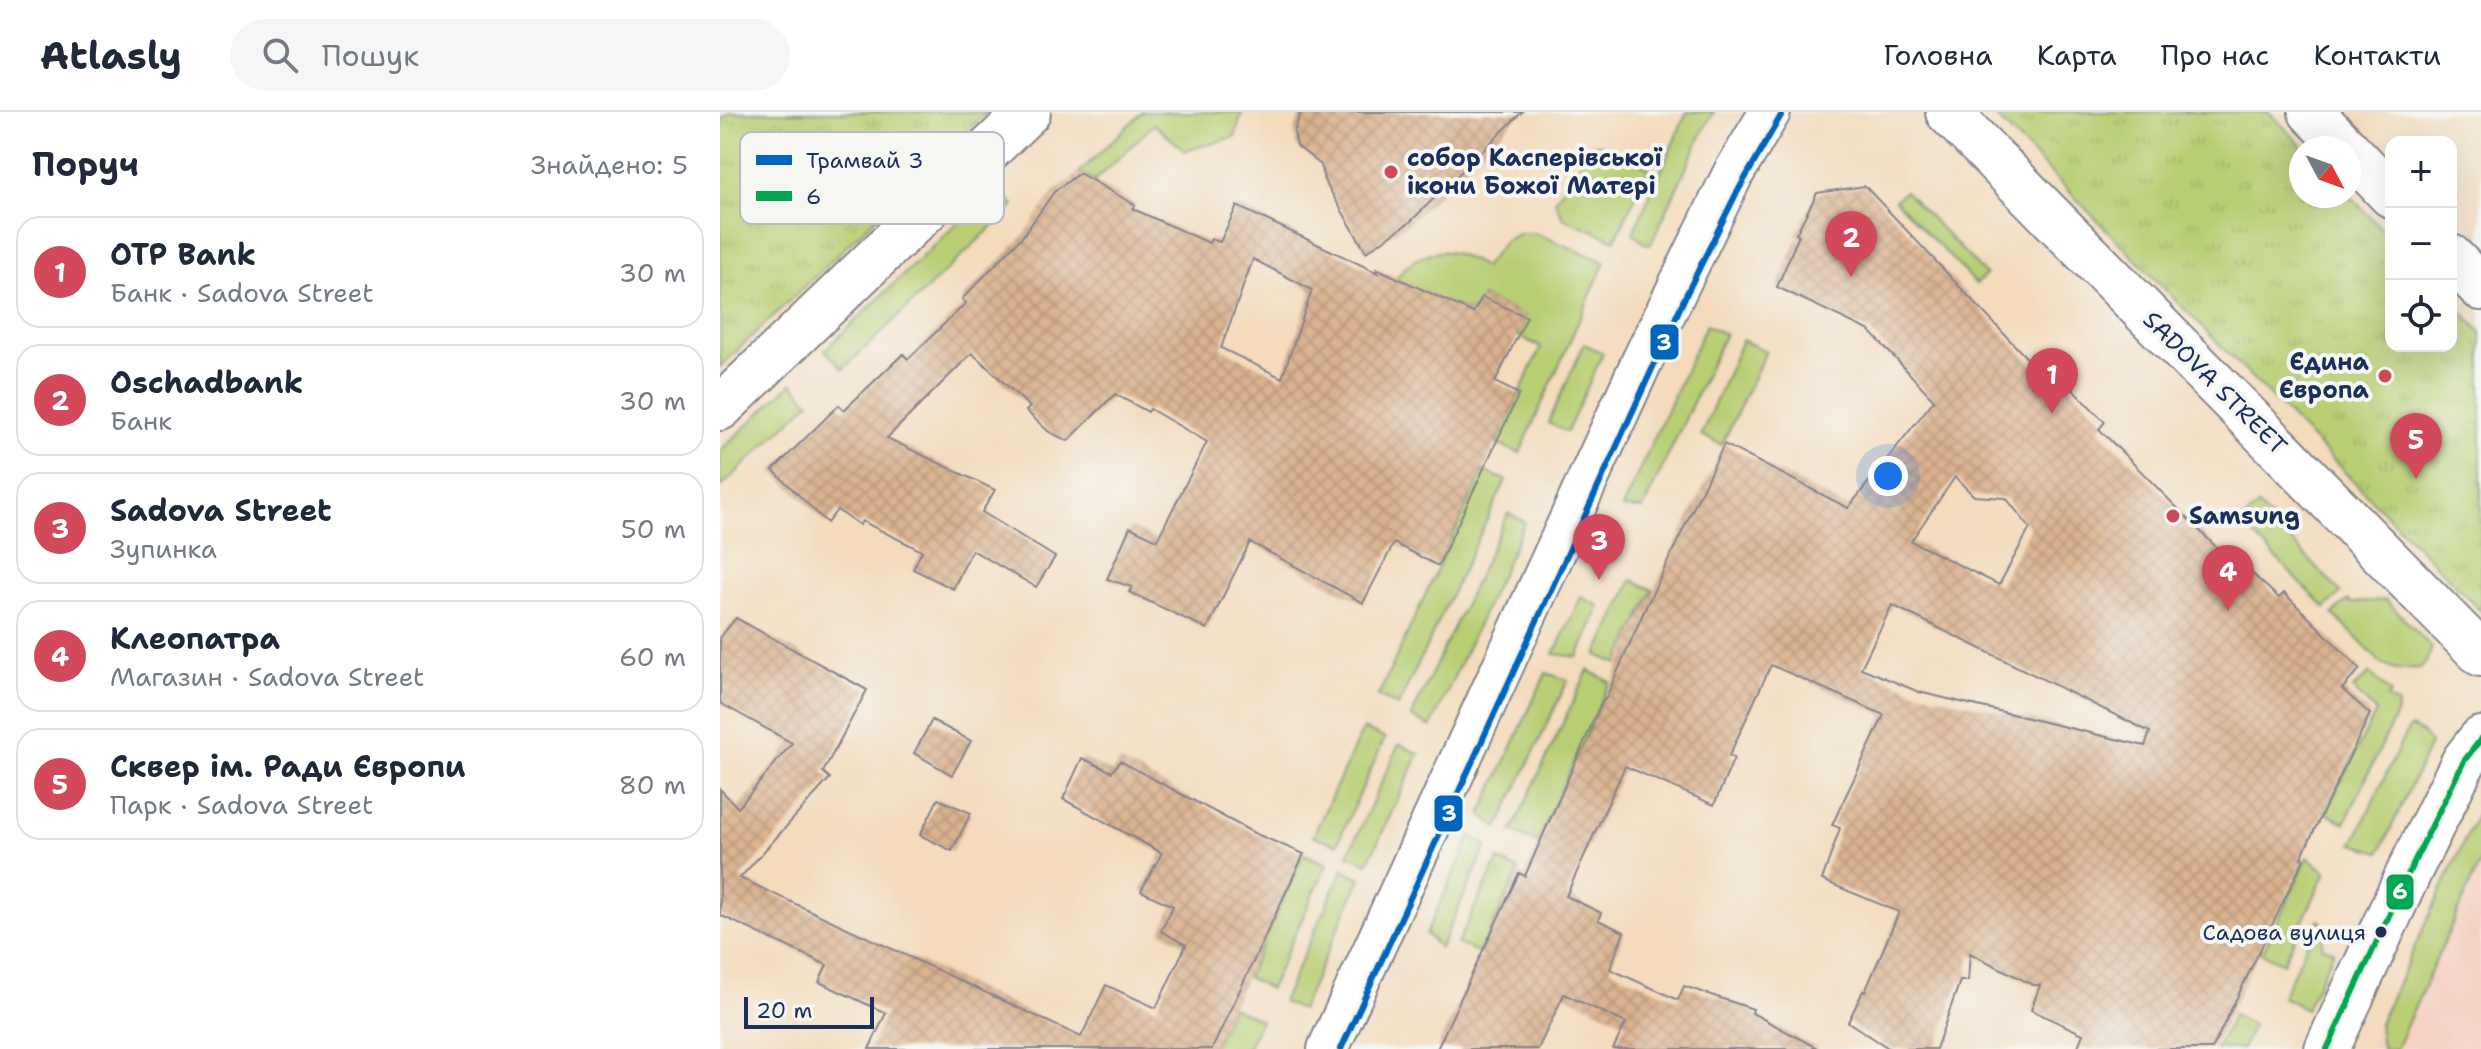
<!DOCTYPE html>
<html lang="uk">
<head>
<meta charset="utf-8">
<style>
	:root { --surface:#fff; --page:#f6f6f7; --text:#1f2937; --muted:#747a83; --line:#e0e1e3; --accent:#d1495b }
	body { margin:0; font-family:"Shantell Sans",sans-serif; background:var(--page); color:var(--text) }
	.controls { position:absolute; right:24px; top:24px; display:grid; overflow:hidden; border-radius:16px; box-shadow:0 8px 32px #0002 }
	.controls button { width:72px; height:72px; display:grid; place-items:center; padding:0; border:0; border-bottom:2px solid var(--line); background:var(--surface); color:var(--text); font:40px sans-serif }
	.compass { position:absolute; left:1569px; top:24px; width:72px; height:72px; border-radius:50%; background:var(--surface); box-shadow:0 8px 32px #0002; rotate:131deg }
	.scale { position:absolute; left:24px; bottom:20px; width:130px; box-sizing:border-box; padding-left:8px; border:4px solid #1b2f5e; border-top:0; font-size:22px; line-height:28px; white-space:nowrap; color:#1b2f5e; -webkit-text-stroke:6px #f6f6f2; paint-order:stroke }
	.you { position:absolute; left:1168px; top:364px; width:28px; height:28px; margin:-20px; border:6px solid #fff; border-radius:50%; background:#1a73e8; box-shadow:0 0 0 12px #1a73e833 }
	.badge { display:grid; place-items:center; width:52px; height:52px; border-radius:50%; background:var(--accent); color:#fff; font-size:26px; font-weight:700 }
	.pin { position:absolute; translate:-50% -66px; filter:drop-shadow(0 2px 4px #0008) }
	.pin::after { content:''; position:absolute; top:42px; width:28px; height:24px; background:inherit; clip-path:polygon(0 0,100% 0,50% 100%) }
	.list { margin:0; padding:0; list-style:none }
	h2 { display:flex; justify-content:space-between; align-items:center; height:104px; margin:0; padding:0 32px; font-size:34px }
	h2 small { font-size:26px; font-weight:400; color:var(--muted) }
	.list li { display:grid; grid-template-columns:52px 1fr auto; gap:24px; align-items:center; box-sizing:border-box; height:112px; margin:0 16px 16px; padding:0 16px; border:2px solid var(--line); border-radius:24px }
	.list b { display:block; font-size:30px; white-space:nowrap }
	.list p { margin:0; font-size:26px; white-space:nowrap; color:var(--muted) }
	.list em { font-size:26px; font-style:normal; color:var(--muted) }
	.icon { flex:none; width:44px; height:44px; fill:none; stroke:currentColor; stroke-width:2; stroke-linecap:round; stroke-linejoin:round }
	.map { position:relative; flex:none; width:1761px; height:937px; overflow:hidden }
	header { display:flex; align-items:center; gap:48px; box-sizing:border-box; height:112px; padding:0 40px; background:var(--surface); border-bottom:2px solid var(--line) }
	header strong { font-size:38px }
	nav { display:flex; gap:44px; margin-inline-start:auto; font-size:28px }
	.search { width:560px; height:72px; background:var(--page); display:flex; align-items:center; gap:20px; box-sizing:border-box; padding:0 28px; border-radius:44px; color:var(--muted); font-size:30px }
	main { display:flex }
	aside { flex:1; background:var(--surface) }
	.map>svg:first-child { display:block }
</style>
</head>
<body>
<header>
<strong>Atlasly</strong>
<div class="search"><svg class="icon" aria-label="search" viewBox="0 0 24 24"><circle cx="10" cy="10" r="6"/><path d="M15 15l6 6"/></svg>Пошук</div>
<nav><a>Головна</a><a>Карта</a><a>Про нас</a><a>Контакти</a></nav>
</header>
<main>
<aside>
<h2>Поруч<small>Знайдено: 5</small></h2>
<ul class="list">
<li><span class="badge">1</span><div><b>OTP Bank</b><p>Банк · Sadova Street</p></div><em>30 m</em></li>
<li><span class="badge">2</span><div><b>Oschadbank</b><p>Банк</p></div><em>30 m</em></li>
<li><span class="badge">3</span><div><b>Sadova Street</b><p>Зупинка</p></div><em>50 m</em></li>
<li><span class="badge">4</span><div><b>Клеопатра</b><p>Магазин · Sadova Street</p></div><em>60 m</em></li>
<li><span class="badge">5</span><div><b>Сквер ім. Ради Європи</b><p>Парк · Sadova Street</p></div><em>80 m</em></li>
</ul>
</aside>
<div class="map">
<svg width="1761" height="937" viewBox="0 0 1761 937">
	<defs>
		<pattern id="park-tufts" width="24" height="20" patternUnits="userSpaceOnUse" patternTransform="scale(2)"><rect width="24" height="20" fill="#b7ce72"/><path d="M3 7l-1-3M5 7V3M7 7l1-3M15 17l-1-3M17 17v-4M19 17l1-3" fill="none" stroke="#9db165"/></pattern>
		<pattern id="building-cross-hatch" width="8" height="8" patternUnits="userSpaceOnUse" patternTransform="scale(2)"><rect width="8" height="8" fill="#dab28e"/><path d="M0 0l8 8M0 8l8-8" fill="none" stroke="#ba997d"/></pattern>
	</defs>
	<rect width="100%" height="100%" fill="#f6f6f2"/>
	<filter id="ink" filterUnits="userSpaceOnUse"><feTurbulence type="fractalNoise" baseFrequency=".0125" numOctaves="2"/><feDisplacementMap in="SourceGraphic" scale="16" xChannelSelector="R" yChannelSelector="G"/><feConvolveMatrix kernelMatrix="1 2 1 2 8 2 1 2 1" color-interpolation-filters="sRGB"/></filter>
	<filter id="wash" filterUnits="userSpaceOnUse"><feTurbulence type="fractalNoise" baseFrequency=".006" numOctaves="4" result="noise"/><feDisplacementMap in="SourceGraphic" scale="32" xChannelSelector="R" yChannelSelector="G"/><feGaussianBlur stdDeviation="1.8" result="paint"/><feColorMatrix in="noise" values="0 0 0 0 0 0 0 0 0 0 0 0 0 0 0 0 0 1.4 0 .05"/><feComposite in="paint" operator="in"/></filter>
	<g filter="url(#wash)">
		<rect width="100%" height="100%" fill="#f3dbbc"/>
		<path fill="#f6d2c4" d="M1761,693V937H1647L1746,721Z"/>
		<path fill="#b7ce72" stroke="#697e68" stroke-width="2" d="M422,0H522L515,25L465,39L434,12L375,69L359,61Z
			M967,0H994L985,15L931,132L924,131L913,121Z
			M872,32H880L929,56L895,128L843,106L835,89Z
			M276,74L294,94L123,257L105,238Z
			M1185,79L1266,163L1256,172L1175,88Z
			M801,121H815L885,150L800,341L776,332L821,235L798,224L806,205L762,185L753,201L674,169C687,151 705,138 728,140C740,141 754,150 764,155L785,128Z
			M986,213L1005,222L923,397L902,396Z
			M1022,228L1046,239L1002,333L981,323Z
			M864,232L883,241L847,320L828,311Z
			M72,271L90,290L0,376V339Z
			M763,359L786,368L678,594L658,584Z
			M1538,394L1621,481L1605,496L1521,410Z
			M788,401L805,410L711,615L691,605Z
			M912,468L933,478L898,552L877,543Z
			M861,485L880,494L858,545L834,542Z
			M1628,488L1631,491L1666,488L1712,536L1706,550L1700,556L1676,557L1661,551L1613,502Z
			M868,558L890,570L817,731L792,719Z
			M826,561L848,568L778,716L761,702Z
			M1650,561L1671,581L1667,586L1678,593L1676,603L1625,711L1605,700L1656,600L1633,577Z
			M1691,615L1704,622L1710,632L1660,740L1633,732L1685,622Z
			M643,617L665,626L617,732L593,724Z
			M679,632L699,642L648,751L628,743Z
			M1761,693V748L1676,937H1662L1659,912Z
			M751,724L767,734L720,836L706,822Z
			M584,742L607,752L550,877L527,865Z
			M1588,745L1606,760L1563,851L1542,841Z
			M778,748L799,758L760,841L737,832Z
			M623,757L641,766L581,898L562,890Z
			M1599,807L1604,813L1602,835L1614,839L1586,897L1562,885Z
			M512,895L541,908L527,937H492Z
			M1513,903L1533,913L1522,937H1496Z"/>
		<path fill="url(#park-tufts)" stroke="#697e68" stroke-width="2" d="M10,0H267L0,255V9Z
			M1271,0H1549L1584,36H1581V84L1629,83L1671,127V234H1731V189L1761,220V499Z"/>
		<g id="blocks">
			<path fill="url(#building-cross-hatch)" fill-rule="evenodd" d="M581,0H802L690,110L646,140L604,68L601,53L577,34L574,20Z
				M359,61L415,93L413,97L489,131L491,127L500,130L517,94L658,161L656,156L753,201L762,185L807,205L775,270L799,282L718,454L674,431L643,491L530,430L487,517L409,480L412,475L387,467L410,415L437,428L487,330L430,297L428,300L395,282L348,329L329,320L306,299L310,295L252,241L167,326L275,378L262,400L335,445L316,475L252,438L233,477L193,457L202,439L142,409L140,413L117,398L107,411L53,358L119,293L124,298L183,242L188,247L246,191L242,187L303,124L334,80ZM533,147L592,178L562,266L501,236Z
				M1145,74L1317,257L1325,249L1385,310L1379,317L1500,439L1503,435L1559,486L1564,481L1640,557L1622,577L1650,602L1581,746L1584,747L1492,937H1357L1363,922L1311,898L1320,873H1313L1250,841L1248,869H1240L1216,937H1170L1128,910L1143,879L1145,880L1179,800L1102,768L1120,716L1112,713L1164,603L1051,553L1009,644L1014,646L994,693L905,654L846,784L881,801L878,808L904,820L890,857L958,888L964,874L1033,897L1032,901L1099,937H893L906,911L844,882L818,937H717L799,761L805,764L883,587L885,588L925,497L1004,332L1128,396L1214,288L1150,219L1057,175L1079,123L1076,122L1097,81ZM1235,365L1254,384L1286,386L1310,416L1279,473L1191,429ZM1172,493L1430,620L1425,634L1199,580L1141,556Z
				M16,506L147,578L103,660L110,666L20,766L361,925L386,873L436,896L466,833L441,819L453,794L421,779L442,741L343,687L362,646L392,660L400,649L534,721L584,742L492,937H149L166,901L99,870L107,853L0,803V677L18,696L72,631L0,591V525Z
				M212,608L251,629L232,663L194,641Z
				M218,687L251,701L232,739L200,723Z"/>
		</g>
	</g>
	<g filter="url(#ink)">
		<use href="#blocks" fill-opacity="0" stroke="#87858d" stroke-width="2"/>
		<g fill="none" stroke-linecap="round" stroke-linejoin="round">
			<g stroke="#87858d" stroke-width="44">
				<path id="minor" d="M608,937L923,247L1013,62L1050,0"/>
			</g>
			<g stroke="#87858d" stroke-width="48">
				<path id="tertiary" d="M1607,937L1691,756L1744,649L1761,627"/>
			</g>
			<g stroke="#87858d" stroke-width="48">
				<path id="primary" d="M1228,0L1761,542
					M1591,0L1626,36
					M1629,39L1671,83
					M1731,145L1761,176
					M0,296L308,0"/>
			</g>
			<use href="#minor" stroke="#fff" stroke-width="40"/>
			<use href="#tertiary" stroke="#fff" stroke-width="44"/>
			<use href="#primary" stroke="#fff" stroke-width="44"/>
			<g stroke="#f6f6f2" stroke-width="12">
				<path id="bus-1" d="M1607,937L1691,756L1744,649L1761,627"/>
			</g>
			<use href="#bus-1" stroke="#00a651" stroke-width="6"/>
			<g stroke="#f6f6f2" stroke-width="12">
				<path id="tram-1" d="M621,937L965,185L1015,84L1063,0"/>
			</g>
			<use href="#tram-1" stroke="#0065bd" stroke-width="6"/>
		</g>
	</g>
	<g fill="#d1495b" stroke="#f6f6f2" stroke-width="3">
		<circle cx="671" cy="60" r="8"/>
		<circle cx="1665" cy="264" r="8"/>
		<circle cx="1453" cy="404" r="8"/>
	</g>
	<circle fill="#1b2f5e" stroke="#f6f6f2" stroke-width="3" cx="1661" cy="820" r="7"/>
	<g text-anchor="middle" stroke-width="8" stroke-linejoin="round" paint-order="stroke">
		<g font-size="22" fill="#1b2f5e" stroke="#f6f6f2" text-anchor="end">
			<text x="1646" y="828">Садова вулиця</text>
		</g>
		<g font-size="24" font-weight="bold" fill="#1b2f5e" stroke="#f6f6f2" text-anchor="start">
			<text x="687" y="54">собор Касперівської<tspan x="687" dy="28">ікони Божої Матері</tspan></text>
			<text x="1649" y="258" text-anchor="end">Єдина<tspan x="1649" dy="28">Європа</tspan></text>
			<text x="1469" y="412">Samsung</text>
		</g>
		<g font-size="24" fill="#1b2f5e" stroke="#f6f6f2">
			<text transform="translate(1495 271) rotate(45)" y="8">SADOVA STREET</text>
		</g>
	</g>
	<rect x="20" y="20" width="264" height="92" rx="12" fill="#f6f6f2" stroke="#b4bac6" stroke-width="2"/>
	<rect x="36" y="43" width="36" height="10" fill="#0065bd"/>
	<rect x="36" y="79" width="36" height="10" fill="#00a651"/>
	<g font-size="22" fill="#1b2f5e">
		<text x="86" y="56">Трамвай 3</text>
		<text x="86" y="92">6</text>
	</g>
	<g stroke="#f6f6f2" stroke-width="3">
		<rect x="929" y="211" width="31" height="38" rx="8" fill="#0065bd"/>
		<rect x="713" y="682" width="31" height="39" rx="8" fill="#0065bd"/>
		<rect x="1665" y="761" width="30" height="38" rx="8" fill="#00a651"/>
	</g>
	<g font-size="22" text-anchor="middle" font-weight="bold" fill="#fff">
		<text x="944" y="238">3</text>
		<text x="729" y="709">3</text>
		<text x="1680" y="787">6</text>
	</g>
</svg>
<div class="controls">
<button>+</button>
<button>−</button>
<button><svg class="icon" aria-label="locate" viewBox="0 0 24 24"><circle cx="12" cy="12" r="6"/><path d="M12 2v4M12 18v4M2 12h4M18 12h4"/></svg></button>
</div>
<svg class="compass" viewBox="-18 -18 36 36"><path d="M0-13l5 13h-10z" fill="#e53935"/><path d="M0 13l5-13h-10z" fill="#747a83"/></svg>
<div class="scale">20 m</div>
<div class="you"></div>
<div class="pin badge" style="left:1332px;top:302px">1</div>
<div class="pin badge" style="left:1131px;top:165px">2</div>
<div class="pin badge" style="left:879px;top:468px">3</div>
<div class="pin badge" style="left:1508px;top:499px">4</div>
<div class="pin badge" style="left:1696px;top:367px">5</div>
</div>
</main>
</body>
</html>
